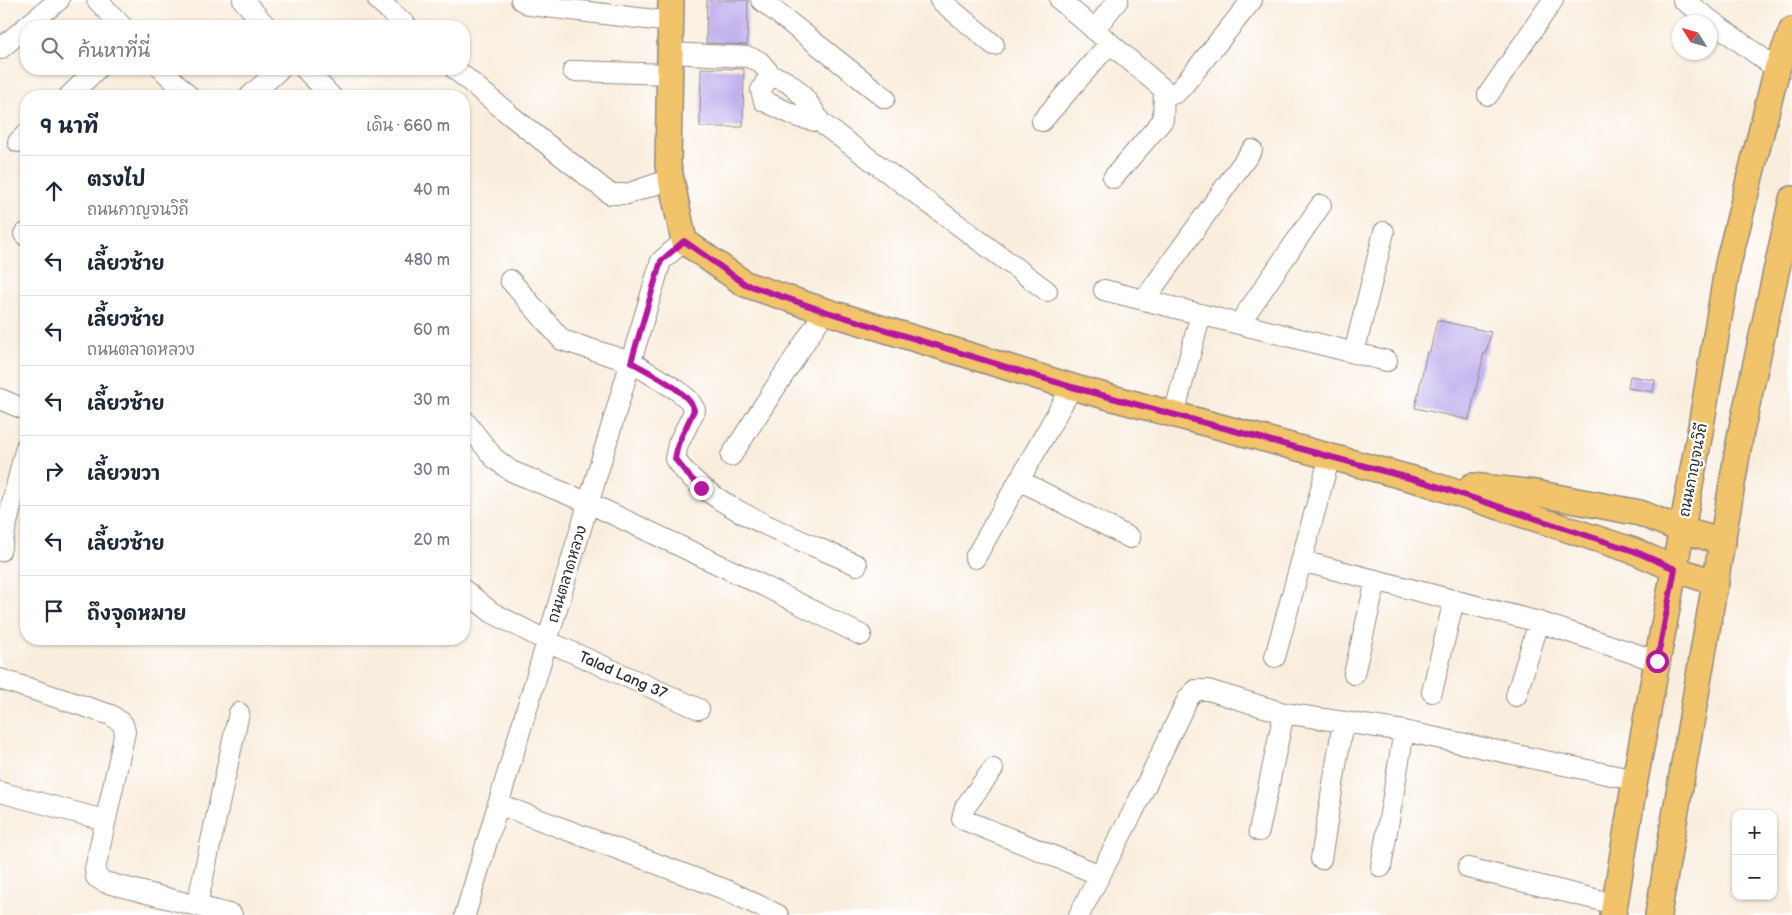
<!DOCTYPE html>
<html lang="th">
<head>
<meta charset="utf-8">
<style>
	:root { --surface:#fff; --page:#f6f6f7; --text:#1f2937; --muted:#747a83; --line:#e0e1e3 }
	body { margin:0; font-family:"Balsamiq Sans","Playpen Sans Thai",sans-serif; background:var(--page); color:var(--text) }
	.controls { position:absolute; right:15px; bottom:15px; display:grid; overflow:hidden; border-radius:10px; box-shadow:0 1px 4px #0004 }
	.controls button { width:45px; height:45px; display:grid; place-items:center; padding:0; border:0; border-bottom:1px solid var(--line); background:var(--surface); color:var(--text); font:25px sans-serif }
	.compass { position:absolute; left:1672px; top:15px; width:45px; height:45px; border-radius:50%; background:var(--surface); box-shadow:0 1px 4px #0004; rotate:307deg }
	.stop { position:absolute; width:15px; height:15px; margin:-11px; border:4px solid #b5179e; border-radius:50%; background:#fff }
	.stop.end { background:#b5179e; border-color:#fff; box-shadow:0 1px 5px #0008 }
	.list { margin:0; padding:0; list-style:none }
	h2 { display:flex; justify-content:space-between; align-items:center; height:65px; margin:0; padding:0 20px; font-size:21px }
	h2 small { font-size:16px; font-weight:400; color:var(--muted) }
	.list li { display:grid; grid-template-columns:32px 1fr auto; gap:15px; align-items:center; box-sizing:border-box; height:70px; padding:0 20px; border-top:1px solid var(--line) }
	.list b { display:block; font-size:19px; white-space:nowrap }
	.list p { margin:0; font-size:16px; white-space:nowrap; color:var(--muted) }
	.list em { font-size:16px; font-style:normal; color:var(--muted) }
	.icon { flex:none; width:28px; height:28px; fill:none; stroke:currentColor; stroke-width:2; stroke-linecap:round; stroke-linejoin:round }
	.map { position:relative; flex:none; width:1792px; height:915px; overflow:hidden }
	.search { position:absolute; background:var(--surface); box-shadow:0 1px 4px #0004; left:20px; top:20px; width:450px; height:55px; display:flex; align-items:center; gap:12px; box-sizing:border-box; padding:0 18px; border-radius:20px; color:var(--muted); font-size:19px }
	.panel { position:absolute; background:var(--surface); box-shadow:0 1px 4px #0004; left:20px; top:90px; width:450px; height:555px; border-radius:20px }
	.map>svg:first-child { display:block }
</style>
</head>
<body>
<div class="map">
<svg width="1792" height="915" viewBox="0 0 1792 915">
	<rect width="100%" height="100%" fill="#fff"/>
	<filter id="ink" filterUnits="userSpaceOnUse"><feTurbulence type="fractalNoise" baseFrequency=".02" numOctaves="2"/><feDisplacementMap in="SourceGraphic" scale="10" xChannelSelector="R" yChannelSelector="G"/><feConvolveMatrix kernelMatrix="1 2 1 2 8 2 1 2 1" color-interpolation-filters="sRGB"/></filter>
	<filter id="wash" filterUnits="userSpaceOnUse"><feTurbulence type="fractalNoise" baseFrequency=".0096" numOctaves="4" result="noise"/><feDisplacementMap in="SourceGraphic" scale="20" xChannelSelector="R" yChannelSelector="G"/><feGaussianBlur stdDeviation="1.12" result="paint"/><feColorMatrix in="noise" values="0 0 0 0 0 0 0 0 0 0 0 0 0 0 0 0 0 1.4 0 .05"/><feComposite in="paint" operator="in"/></filter>
	<g filter="url(#wash)">
		<rect width="100%" height="100%" fill="#f9eddd"/>
		<g id="blocks">
			<path fill="#b9a9eb" d="M707,0H748L747,45L706,43Z
				M701,68L744,69L743,127H700Z
				M1437,320L1491,332L1486,354L1484,353L1469,420L1415,408L1427,352H1430Z
				M1630,376L1655,380L1653,392L1628,388Z"/>
		</g>
	</g>
	<g filter="url(#ink)">
		<use href="#blocks" fill-opacity="0" stroke="#928c84" stroke-width="1"/>
		<g fill="none" stroke-linecap="round" stroke-linejoin="round">
			<g stroke="#928c84" stroke-width="22">
				<path id="minor" d="M97,0L122,26
					M243,0L266,26
					M378,0L407,26
					M521,0L530,5L671,22
					M761,0L885,98
					M940,0L994,45
					M1060,0L1169,94L1176,93L1182,87L1252,0
					M1683,0L1777,69
					M27,26L59,0
					M1094,30L1118,0
					M0,49L26,27
					M670,53L748,57L759,61L773,77
					M162,69L189,96
					M305,69L331,96
					M455,69L510,115L610,194H627L671,179
					M573,71L670,74
					M1488,95L1553,0
					M69,96L97,69
					M250,96L280,69
					M1042,121L1109,44
					M820,122L798,117L764,101L761,90L766,81L773,77C793,79 812,106 820,122L1047,291
					M18,142L26,134
					M1113,178L1163,120L1164,92
					M24,234L26,236
					M510,280L562,340L631,362L677,390L689,400L695,410L678,444L675,459C709,509 803,540 857,565
					M1104,290L1387,361
					M1144,300L1252,150
					M1239,324L1321,205
					M1354,353L1384,232
					M0,399L26,410
					M1174,414L1201,314
					M464,420L494,458L511,471L589,503L764,586L861,635
					M731,456L825,311
					M1019,480L1130,538
					M0,551L26,447
					M975,558L1072,387
					M1301,561L1539,622L1657,661
					M464,590L491,612L547,641L699,709
					M1275,657L1330,456
					M1354,674L1376,580
					M0,679L111,715L123,724L125,732L95,869L96,877L104,882L232,915
					M1432,692L1454,600
					M1516,696L1539,622
					M993,769L965,807L962,819L1100,875
					M0,792L104,820
					M498,804L729,891L778,915
					M1259,831L1284,713
					M1321,859L1343,722
					M1381,867L1404,731
					M1468,868L1615,904
					M197,905L239,713
					M465,915L661,261L684,241
					M1079,915L1134,810L1188,698L1196,690H1208L1284,713L1404,731L1635,780"/>
			</g>
			<g stroke="#928c84" stroke-width="28">
				<path id="major" d="M671,0L668,165L684,241L745,284L825,311L1072,387L1424,482L1634,551L1675,569L1716,583
					M1472,486L1535,493L1640,513L1682,530L1723,542
					M1613,915L1635,780L1700,432L1728,264L1777,69L1792,30
					M1658,915L1741,432L1792,199"/>
			</g>
			<use href="#minor" stroke="#fff" stroke-width="20"/>
			<use href="#major" stroke="#f1c36a" stroke-width="25"/>
		</g>
	</g>
	<g fill="none" stroke-linecap="round" stroke-linejoin="round" filter="url(#ink)">
		<path stroke="#b5179e" stroke-width="6" d="M701,488L689,476L675,459L678,444L694,410C689,391 648,372 631,362L661,261L684,241L745,284L824,311L1072,387L1424,482L1634,551L1675,569L1657,661"/>
	</g>
	<g text-anchor="middle" stroke-width="4.5" stroke-linejoin="round" paint-order="stroke">
		<g font-size="15" fill="#2b2b2b" stroke="#fff">
			<text transform="translate(1693 470) rotate(-79)" y="5">ถนนกาญจนวิถี</text>
			<text transform="translate(567 574) rotate(-73)" y="5">ถนนตลาดหลวง</text>
			<text transform="translate(623 675) rotate(24)" y="5">Talad Lang 37</text>
		</g>
	</g>
</svg>
<div class="controls">
<button>+</button>
<button>−</button>
</div>
<svg class="compass" viewBox="-18 -18 36 36"><path d="M0-13l5 13h-10z" fill="#e53935"/><path d="M0 13l5-13h-10z" fill="#747a83"/></svg>
<div class="stop" style="left:1657px;top:661px"></div>
<div class="stop end" style="left:701px;top:488px"></div>
<div class="search"><svg class="icon" aria-label="search" viewBox="0 0 24 24"><circle cx="10" cy="10" r="6"/><path d="M15 15l6 6"/></svg>ค้นหาที่นี่</div>
<section class="panel">
<h2>9 นาที<small>เดิน · 660 m</small></h2>
<ul class="list">
<li><svg class="icon" aria-label="ahead" viewBox="0 0 24 24"><path d="M12 20V5M6 11l6-6 6 6"/></svg><div><b>ตรงไป</b><p>ถนนกาญจนวิถี</p></div><em>40 m</em></li>
<li><svg class="icon" aria-label="left" viewBox="0 0 24 24"><path d="M17 20v-9H6M10 6l-5 5 5 5"/></svg><div><b>เลี้ยวซ้าย</b></div><em>480 m</em></li>
<li><svg class="icon" aria-label="left" viewBox="0 0 24 24"><path d="M17 20v-9H6M10 6l-5 5 5 5"/></svg><div><b>เลี้ยวซ้าย</b><p>ถนนตลาดหลวง</p></div><em>60 m</em></li>
<li><svg class="icon" aria-label="left" viewBox="0 0 24 24"><path d="M17 20v-9H6M10 6l-5 5 5 5"/></svg><div><b>เลี้ยวซ้าย</b></div><em>30 m</em></li>
<li><svg class="icon" aria-label="right" viewBox="0 0 24 24"><path d="M7 20v-9h11M14 6l5 5-5 5"/></svg><div><b>เลี้ยวขวา</b></div><em>30 m</em></li>
<li><svg class="icon" aria-label="left" viewBox="0 0 24 24"><path d="M17 20v-9H6M10 6l-5 5 5 5"/></svg><div><b>เลี้ยวซ้าย</b></div><em>20 m</em></li>
<li><svg class="icon" aria-label="arrive" viewBox="0 0 24 24"><path d="M6 21V4h12l-3 4 3 4H6"/></svg><div><b>ถึงจุดหมาย</b></div></li>
</ul>
</section>
</div>
</body>
</html>
